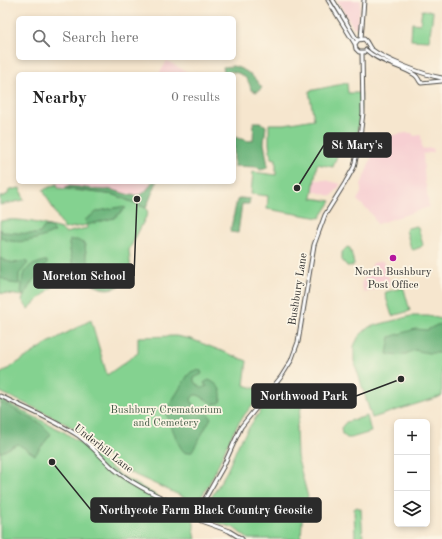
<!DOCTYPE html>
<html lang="en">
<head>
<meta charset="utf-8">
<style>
	:root { --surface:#fff; --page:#f2f2f2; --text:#222; --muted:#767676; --line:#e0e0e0 }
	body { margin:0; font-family:"Old Standard TT",serif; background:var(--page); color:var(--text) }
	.controls { position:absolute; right:12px; bottom:12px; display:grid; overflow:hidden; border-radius:6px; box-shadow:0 2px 6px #0003 }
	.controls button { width:36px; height:36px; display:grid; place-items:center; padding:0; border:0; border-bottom:1px solid var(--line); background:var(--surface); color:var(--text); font:20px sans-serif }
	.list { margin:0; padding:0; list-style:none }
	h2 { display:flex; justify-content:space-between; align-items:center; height:52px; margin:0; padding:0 16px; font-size:17px }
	h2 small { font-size:13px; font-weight:400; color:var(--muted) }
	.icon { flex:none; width:22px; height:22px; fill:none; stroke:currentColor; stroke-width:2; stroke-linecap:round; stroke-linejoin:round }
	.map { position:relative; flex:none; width:442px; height:539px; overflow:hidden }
	.search { position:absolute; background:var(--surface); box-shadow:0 2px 6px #0003; left:16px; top:16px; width:220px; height:44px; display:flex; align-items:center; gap:10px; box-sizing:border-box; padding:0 14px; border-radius:6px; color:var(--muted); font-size:15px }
	.panel { position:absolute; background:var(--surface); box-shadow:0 2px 6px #0003; left:16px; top:72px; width:220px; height:112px; border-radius:6px }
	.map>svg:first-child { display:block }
</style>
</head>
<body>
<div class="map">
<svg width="442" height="539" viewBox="0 0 442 539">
	<rect width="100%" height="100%" fill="#fcf5e5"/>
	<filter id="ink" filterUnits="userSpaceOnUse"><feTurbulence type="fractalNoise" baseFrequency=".025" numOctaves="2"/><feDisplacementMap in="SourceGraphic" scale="8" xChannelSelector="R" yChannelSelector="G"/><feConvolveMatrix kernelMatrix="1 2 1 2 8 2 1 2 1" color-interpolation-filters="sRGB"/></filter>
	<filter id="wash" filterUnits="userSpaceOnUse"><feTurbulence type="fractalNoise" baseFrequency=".012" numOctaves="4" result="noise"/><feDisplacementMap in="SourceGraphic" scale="16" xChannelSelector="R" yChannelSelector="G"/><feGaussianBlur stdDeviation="0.9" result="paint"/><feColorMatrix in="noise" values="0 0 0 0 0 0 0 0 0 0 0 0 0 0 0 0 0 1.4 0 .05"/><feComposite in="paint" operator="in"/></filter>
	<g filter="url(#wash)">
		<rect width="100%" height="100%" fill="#f6e6ce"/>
		<path fill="#f7cfd2" d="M337,0H361L357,27H353Z
			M167,61L189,73L198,74H159Z
			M406,133H412L414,136L421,135L422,149L433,148L434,152L423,154L425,184H426L429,207L377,224L371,213L357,200L361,193V185L372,156L376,138Z
			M315,180H325L341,184L332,196L313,191Z
			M56,182H157L146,208L115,195L58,188Z
			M383,261L391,285L364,293L361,283L367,275L373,263Z"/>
		<path fill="#84d290" stroke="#587e5e" d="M422,10L432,11L433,13L429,41L411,40L412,23L420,24Z
			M347,83L348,93H361C360,114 358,135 353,155L339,150L333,167L317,164L312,198L331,201L320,218L267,209L268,196L251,194L253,172L276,175V159L271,158L269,144V124H285L314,119L309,91Z
			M57,184L58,188L115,195L146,208L148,213L129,250L131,272L128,276L116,281L107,280L91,270L86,255L85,244H69L74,271L69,272L28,309L22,300L24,296L0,293V221C21,217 41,224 61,229L65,233L87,228V225L64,229L43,190Z
			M20,188L24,200L0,205V196L2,197L8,194L9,190Z
			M416,226L418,227L423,245L421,247L413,250L411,248L406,230L408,228Z
			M347,247L350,248L351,251L354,264L353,266H347L342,260V252Z
			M402,288L404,289L410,311L392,316L385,294L386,292Z
			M411,316H428L442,319V396L372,418L354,361V346L359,336L369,327Z
			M91,320L107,375L138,353V337L176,336L191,339L247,361L244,385L265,391C251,406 237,422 229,441C219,461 212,483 198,501L186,498L124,470C109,460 99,446 85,436C59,418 28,405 0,392V374L48,343Z
			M275,391L302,404L296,430L297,456L308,497L303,506L301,539H248L234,528L212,521L206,515L208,503L227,471L239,443L254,420Z
			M0,399L64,432L88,448L120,475L149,491L171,505L191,512L193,515L195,535L196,539H0Z
			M367,416L371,432L351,438H347L342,434L341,428L346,422Z
			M357,507L361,509L363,539H355L354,509Z"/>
		<path fill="#6bb47a" stroke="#4b7052" d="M233,66C247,70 253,75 262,88L257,92L251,90C250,81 244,74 234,72C231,71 227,72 224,72L223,67Z
			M254,122H260L266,126L264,143L268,166L265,169L260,170L257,167L234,166V137L249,141L253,140Z
			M152,182H157L146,208L115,195L65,188L67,186C79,186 92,190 105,190C107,190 108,189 111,190C127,192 140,205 152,182Z
			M241,198L250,199L249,204H242L238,233L230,232L237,200Z
			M120,207L126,208L114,218L87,225L85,220L98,211Z
			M50,226L55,232C40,239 15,247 0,237V229L2,232L34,234L40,233L44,227Z
			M70,240H77L85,244L86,255L91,270L107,280L116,281L128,276C127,279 125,283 123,284C121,286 116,287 114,288C98,292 88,282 82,268L74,271L69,244Z
			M0,258C8,263 17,264 25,261L28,263L19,274V284L10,283L0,277Z
			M44,261H47V264L31,283L24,296L21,293L23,275L30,266Z
			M442,324V353H428L414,350C404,356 397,357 387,354L390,337L415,329L427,330L437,325Z
			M196,370L201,371L202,374L194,378V382L202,388L207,386L204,384L205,382L209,380C220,385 223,392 220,403L213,404L202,397L198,395H194L191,399C193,408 199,409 207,412L211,418L192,452L186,453C178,450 171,421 165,412L188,375L191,372Z
			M3,403L41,424L51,434L35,455L18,444L0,453V404Z"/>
	</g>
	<g filter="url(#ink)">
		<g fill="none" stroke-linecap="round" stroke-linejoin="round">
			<g stroke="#494743" stroke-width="5">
				<path id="minor" d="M328,0L355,44L356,49L359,52H364
					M333,0L357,40
					M361,39L364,0
					M355,44L358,40L364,39C368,42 368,46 371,49C385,60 424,75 442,78
					M366,50C380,63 400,65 415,75C419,78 418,80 421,83L442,81
					M0,396C25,408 56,421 79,436C92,446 102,458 114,469C133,485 175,506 198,511
					M198,511L223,467L241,427L281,377L291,361L298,342L314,245L325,215L345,183L354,167L359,144L363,113L362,52
					M198,511L199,517L201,521L229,531L242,539"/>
			</g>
			<use href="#minor" stroke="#fff" stroke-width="3"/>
		</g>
	</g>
	<circle fill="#b5179e" stroke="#fcf5e5" stroke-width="1.5" cx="393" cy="258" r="4"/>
	<g text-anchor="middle" stroke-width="3.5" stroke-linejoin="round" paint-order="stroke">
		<g font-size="11" fill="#2b2b2b" stroke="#fcf5e5">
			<text x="393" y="275">North Bushbury<tspan x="393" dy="13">Post Office</tspan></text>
		</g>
		<g font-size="11" fill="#2b2b2b" stroke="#fcf5e5">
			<text transform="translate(297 289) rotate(-81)" y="4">Bushbury Lane</text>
			<text transform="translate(104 448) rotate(38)" y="4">Underhill Lane</text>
		</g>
		<g font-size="11" fill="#465d49" stroke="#fcf5e5">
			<text x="166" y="413">Bushbury Crematorium<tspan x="166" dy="13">and Cemetery</tspan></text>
		</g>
	</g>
	<path fill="none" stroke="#2b2b2b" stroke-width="1.5" d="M297 188L324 145M137 199L134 276M401 379L356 396M52 462L91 510"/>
	<g fill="#2b2b2b" stroke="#fcf5e5" stroke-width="1.5">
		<circle cx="297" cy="188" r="4"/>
		<circle cx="137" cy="199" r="4"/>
		<circle cx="401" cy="379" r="4"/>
		<circle cx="52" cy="462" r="4"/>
	</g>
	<g fill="#2b2b2b" stroke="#2b2b2b" stroke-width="1.5">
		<rect x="324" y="133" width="67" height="24" rx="4"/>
		<rect x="34" y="264" width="100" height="24" rx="4"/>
		<rect x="252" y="384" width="104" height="24" rx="4"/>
		<rect x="91" y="498" width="230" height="24" rx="4"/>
	</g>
	<g font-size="12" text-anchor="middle" font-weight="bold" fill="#fff">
		<text x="357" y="149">St Mary's</text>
		<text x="84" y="280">Moreton School</text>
		<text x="304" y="400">Northwood Park</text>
		<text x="206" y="514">Northycote Farm Black Country Geosite</text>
	</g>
</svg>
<div class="controls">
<button>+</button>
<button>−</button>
<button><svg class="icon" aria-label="layers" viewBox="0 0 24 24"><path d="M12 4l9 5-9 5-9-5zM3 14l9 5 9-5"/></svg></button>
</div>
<div class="search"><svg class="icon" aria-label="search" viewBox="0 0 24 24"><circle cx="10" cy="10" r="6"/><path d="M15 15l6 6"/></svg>Search here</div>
<section class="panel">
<h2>Nearby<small>0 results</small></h2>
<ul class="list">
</ul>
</section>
</div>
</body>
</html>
